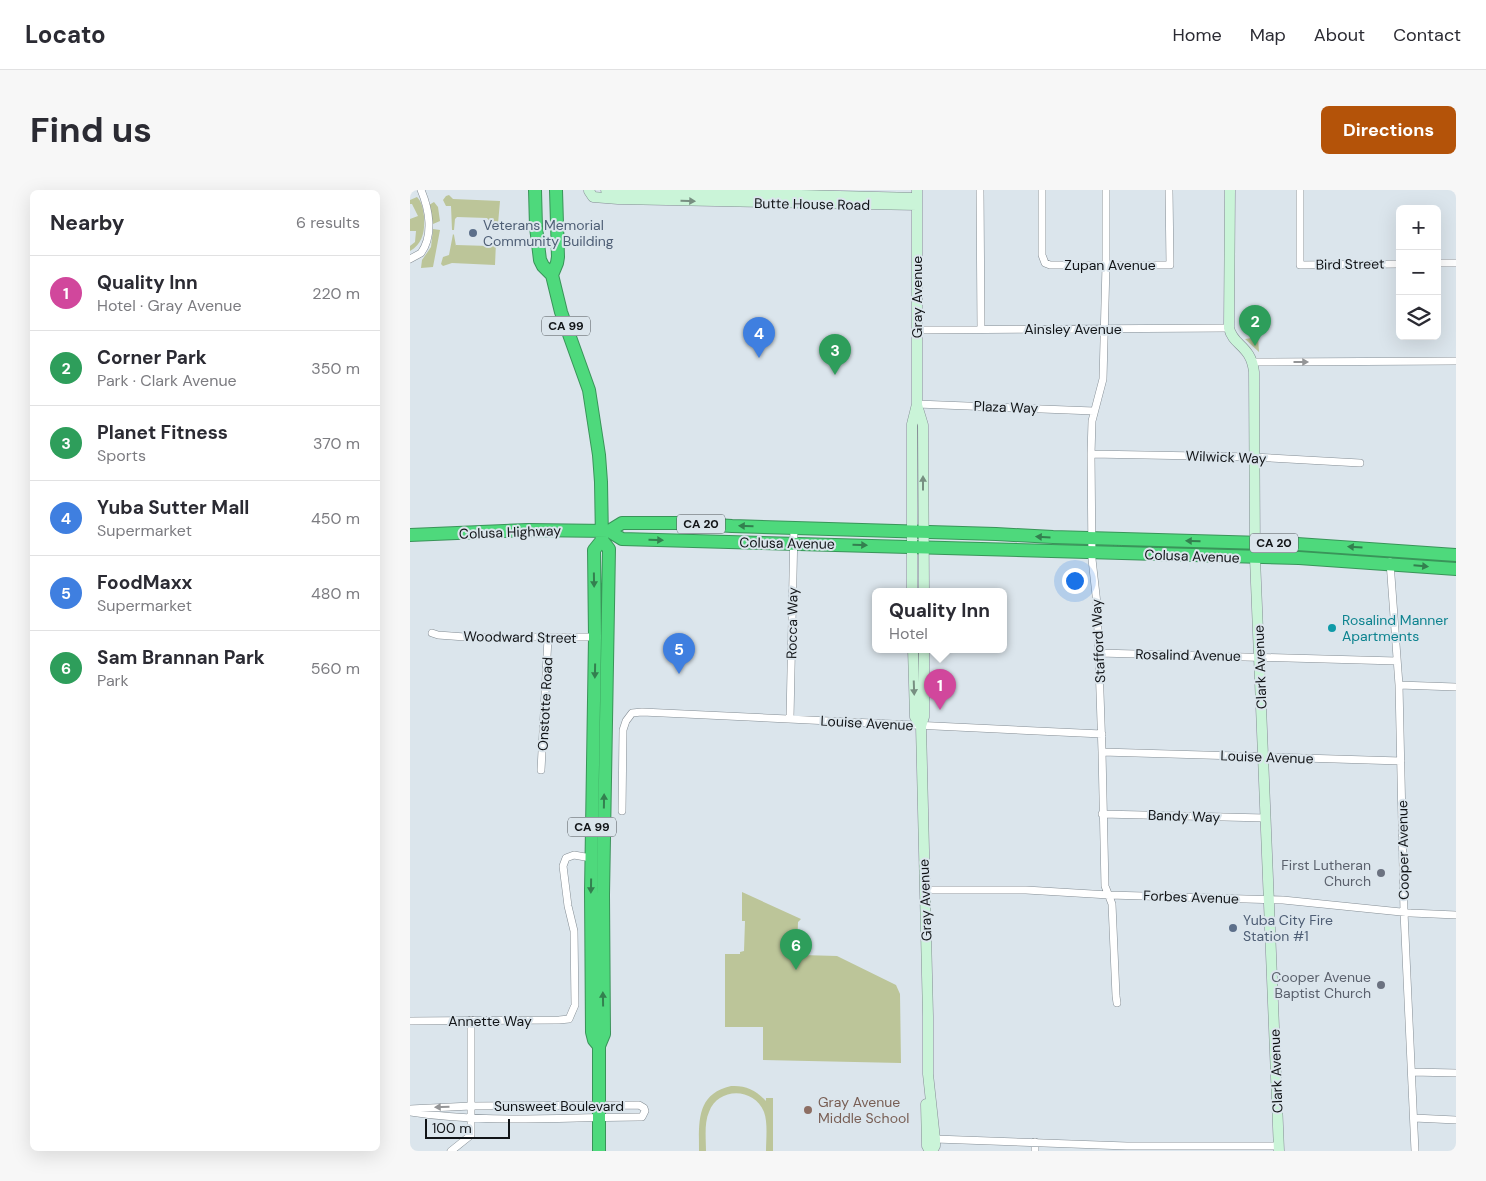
<!DOCTYPE html>
<html lang="en">
<head>
<meta charset="utf-8">
<style>
	:root { --surface:#fff; --page:#f7f7f7; --text:#2b2b33; --muted:#7c7c81; --line:#e1e1e2; --accent:#b45309 }
	body { margin:0; font-family:"DM Sans",sans-serif; background:var(--page); color:var(--text) }
	.controls { position:absolute; right:15px; top:15px; display:grid; overflow:hidden; border-radius:8px; box-shadow:0 5px 20px #0002 }
	.controls button { width:45px; height:45px; display:grid; place-items:center; padding:0; border:0; border-bottom:1px solid var(--line); background:var(--surface); color:var(--text); font:25px sans-serif }
	.scale { position:absolute; left:15px; bottom:12px; width:85px; box-sizing:border-box; padding-left:5px; border:2px solid #111417; border-top:0; font-size:14px; line-height:18px; white-space:nowrap; color:#111417; -webkit-text-stroke:4px #dbe5ec; paint-order:stroke }
	.you { position:absolute; left:664px; top:390px; width:18px; height:18px; margin:-12px; border:4px solid #fff; border-radius:50%; background:#1a73e8; box-shadow:0 0 0 8px #1a73e833 }
	.badge { display:grid; place-items:center; width:32px; height:32px; border-radius:50%; background:var(--accent); color:#fff; font-size:16px; font-weight:700 }
	.pin { position:absolute; translate:-50% -41px; filter:drop-shadow(0 1px 2px #0008) }
	.pin::after { content:''; position:absolute; top:26px; width:18px; height:15px; background:inherit; clip-path:polygon(0 0,100% 0,50% 100%) }
	.popup { position:absolute; left:462px; top:398px; width:135px; height:65px; box-sizing:border-box; display:grid; place-content:center; border-radius:8px; background:var(--surface); filter:drop-shadow(0 1px 4px #0005); font-size:16px; white-space:nowrap; color:var(--muted) }
	.popup b { font-size:19px; color:var(--text) }
	.popup::after { content:''; position:absolute; left:50%; top:100%; margin-left:-10px; border:10px solid transparent; border-top-color:var(--surface) }
	.list { margin:0; padding:0; list-style:none }
	h2 { display:flex; justify-content:space-between; align-items:center; height:65px; margin:0; padding:0 20px; font-size:21px }
	h2 small { font-size:16px; font-weight:400; color:var(--muted) }
	.list li { display:grid; grid-template-columns:32px 1fr auto; gap:15px; align-items:center; box-sizing:border-box; height:75px; padding:0 20px; border-top:1px solid var(--line) }
	.list b { display:block; font-size:19px; white-space:nowrap }
	.list p { margin:0; font-size:16px; white-space:nowrap; color:var(--muted) }
	.list em { font-size:16px; font-style:normal; color:var(--muted) }
	.icon { flex:none; width:28px; height:28px; fill:none; stroke:currentColor; stroke-width:2; stroke-linecap:round; stroke-linejoin:round }
	.map { position:relative; flex:none; width:1046px; height:961px; overflow:hidden; border-radius:8px }
	header { display:flex; align-items:center; gap:30px; box-sizing:border-box; height:70px; padding:0 25px; background:var(--surface); border-bottom:1px solid var(--line) }
	header strong { font-size:24px }
	nav { display:flex; gap:28px; margin-inline-start:auto; font-size:18px }
	.intro { display:flex; align-items:center; justify-content:space-between; box-sizing:border-box; height:120px; padding:0 30px }
	h1 { margin:0; font-size:35px }
	.button { padding:12px 22px; border-radius:8px; background:var(--accent); color:#fff; font-size:18px; font-weight:700 }
	main { display:flex; gap:30px; padding:0 30px }
	aside { flex:1; background:var(--surface); border-radius:8px; box-shadow:0 5px 20px #0002 }
	.map>svg:first-child { display:block }
</style>
</head>
<body>
<header>
<strong>Locato</strong>
<nav><a>Home</a><a>Map</a><a>About</a><a>Contact</a></nav>
</header>
<div class="intro"><h1>Find us</h1><a class="button">Directions</a></div>
<main>
<aside>
<h2>Nearby<small>6 results</small></h2>
<ul class="list">
<li><span class="badge" style="background:#d1479c">1</span><div><b>Quality Inn</b><p>Hotel · Gray Avenue</p></div><em>220 m</em></li>
<li><span class="badge" style="background:#2e9e5b">2</span><div><b>Corner Park</b><p>Park · Clark Avenue</p></div><em>350 m</em></li>
<li><span class="badge" style="background:#2e9e5b">3</span><div><b>Planet Fitness</b><p>Sports</p></div><em>370 m</em></li>
<li><span class="badge" style="background:#3f7fe0">4</span><div><b>Yuba Sutter Mall</b><p>Supermarket</p></div><em>450 m</em></li>
<li><span class="badge" style="background:#3f7fe0">5</span><div><b>FoodMaxx</b><p>Supermarket</p></div><em>480 m</em></li>
<li><span class="badge" style="background:#2e9e5b">6</span><div><b>Sam Brannan Park</b><p>Park</p></div><em>560 m</em></li>
</ul>
</aside>
<div class="map">
<svg width="1046" height="961" viewBox="0 0 1046 961">
	<rect width="100%" height="100%" fill="#dbe5ec"/>
	<path fill="#bcc599" d="M39,5L43,9L90,11L88,34L81,33L77,28L47,27L45,29L44,40H42L41,16H36L33,10L36,6Z
		M7,7C12,12 13,19 14,26C15,41 13,53 0,61V56L5,52L6,41H0V29L8,26L2,14H0V10Z
		M24,12L28,17L30,31L23,34L19,15Z
		M23,39L30,40L23,77L11,78L12,70L21,57Z
		M43,44L44,45L46,56V55L79,56L80,52H86L85,75L42,73L33,76L31,74L33,67L39,65Z
		M848,147L849,162L835,149Z
		M332,702L391,729L388,732L387,763L392,765L427,766L486,795L490,804L491,873L353,870V837H315V764H330V762L334,761L335,731H332Z
		M321,896C335,895 346,900 356,911V908H363V961H356C356,949 358,933 354,922C344,897 308,897 299,922C294,933 296,949 296,961H289C289,932 286,904 321,896Z"/>
	<g fill="none" stroke-linecap="round" stroke-linejoin="round">
		<g stroke="#848d94" stroke-width="8">
			<path id="street" d="M570,0L571,139
				M632,0V65L635,73L640,75H760L759,0
				M696,0V75L693,189L682,231L681,264L682,369L687,414L692,562L695,696L702,714L706,806L707,813
				M890,0V75L990,74
				M0,69L11,63C24,45 19,19 11,0
				M1027,73H1046
				M507,140L819,138
				M842,172L1046,171
				M507,214L684,221
				M681,264L843,267L950,273
				M980,372L989,495L994,722L1005,961
				M22,443L28,445L55,447H187
				M689,463L987,471
				M989,495L1046,497
				M380,528L384,338
				M692,562L991,571
				M131,580L138,448
				M212,621L213,540L216,531L222,523L232,522L692,544
				M692,624L855,628
				M514,700H616L699,705L873,710L1001,723L1046,725
				M0,831L149,830L159,829L165,815L164,741L158,716L153,676L156,668L164,665L181,668
				M1002,882L1046,883
				M0,919L61,916L229,915L234,918L235,921L232,927H229C153,927 75,934 0,922
				M1004,928L1046,930
				M525,949L717,956H869
				M41,961L61,945V830
				M625,961V952"/>
		</g>
		<g stroke="#848d94" stroke-width="11">
			<path id="secondary" d="M196,0L507,8
				M820,0L819,138C823,156 841,155 844,182L845,368L869,961
				M179,1L183,7L208,9L507,15
				M507,215L513,235L514,401
				M502,401V234L507,214V0
				M503,459L505,527L511,536
				M514,459V527L511,536L518,826V884L525,949V956L522,961
				M516,914L517,956L520,961"/>
		</g>
		<g stroke="#399459" stroke-width="14">
			<path id="highway" d="M125,0L126,37L130,70L133,76L142,85L151,122L179,200L189,265L191,292L192,350L199,359L193,705L194,844L189,856V961
				M142,85L147,73L148,67L146,0
				M199,341L212,333H272L322,336L586,344L643,347L887,354L1046,365
				M199,341L212,349L889,368L1046,379
				M0,345L118,340L199,341
				M189,856L184,850L182,842L181,701L185,447L184,360L192,350"/>
		</g>
		<use href="#street" stroke="#fff" stroke-width="7"/>
		<use href="#secondary" stroke="#caf4d8" stroke-width="10"/>
		<use href="#highway" stroke="#4ed97c" stroke-width="12"/>
	</g>
	<defs><path id="oneway-solid" d="M-6-.8H1V-3.2L6.5 0L1 3.2V.8H-6Z" transform="scale(1.25)"/></defs>
	<g fill="#778f81">
		<use href="#oneway-solid" transform="translate(278 11) rotate(2)"/>
		<use href="#oneway-solid" transform="translate(513 293) rotate(-90)"/>
		<use href="#oneway-solid" transform="translate(504 498) rotate(88)"/>
	</g>
	<g fill="#949597">
		<use href="#oneway-solid" transform="translate(891 172)"/>
		<use href="#oneway-solid" transform="translate(32 917) rotate(178)"/>
	</g>
	<g fill="#33804f">
		<use href="#oneway-solid" transform="translate(336 336) rotate(-178)"/>
		<use href="#oneway-solid" transform="translate(633 347) rotate(-177)"/>
		<use href="#oneway-solid" transform="translate(246 350) rotate(2)"/>
		<use href="#oneway-solid" transform="translate(783 351) rotate(-179)"/>
		<use href="#oneway-solid" transform="translate(450 355) rotate(2)"/>
		<use href="#oneway-solid" transform="translate(945 357) rotate(-176)"/>
		<use href="#oneway-solid" transform="translate(1011 376) rotate(5)"/>
		<use href="#oneway-solid" transform="translate(184 390) rotate(89)"/>
		<use href="#oneway-solid" transform="translate(185 481) rotate(91)"/>
		<use href="#oneway-solid" transform="translate(194 611) rotate(-89)"/>
		<use href="#oneway-solid" transform="translate(181 696) rotate(91)"/>
		<use href="#oneway-solid" transform="translate(193 809) rotate(-91)"/>
	</g>
	<g fill="#5c6f8a" stroke="#dbe5ec" stroke-width="2">
		<circle cx="63" cy="43" r="5"/>
		<circle cx="823" cy="738" r="5"/>
	</g>
	<circle fill="#0f9aa8" stroke="#dbe5ec" stroke-width="2" cx="922" cy="438" r="5"/>
	<g fill="#6b7280" stroke="#dbe5ec" stroke-width="2">
		<circle cx="971" cy="683" r="5"/>
		<circle cx="971" cy="795" r="5"/>
	</g>
	<circle fill="#8d6e63" stroke="#dbe5ec" stroke-width="2" cx="398" cy="920" r="5"/>
	<g text-anchor="middle" stroke-width="4" stroke-linejoin="round" paint-order="stroke">
		<g fill="#dbe5ec" stroke="#4e5357" stroke-width="1">
			<rect x="132" y="126.5" width="48" height="19" rx="4"/>
			<rect x="267" y="324.5" width="48" height="19" rx="4"/>
			<rect x="840" y="343.5" width="48" height="19" rx="4"/>
			<rect x="158" y="627.5" width="48" height="19" rx="4"/>
		</g>
		<g font-size="12" font-weight="bold" fill="#111417">
			<text x="156" y="140">CA 99</text>
			<text x="291" y="338">CA 20</text>
			<text x="864" y="357">CA 20</text>
			<text x="182" y="641">CA 99</text>
		</g>
		<g font-size="14" fill="#111417" stroke="#dbe5ec">
			<text transform="translate(402 14) rotate(1)" y="5">Butte House Road</text>
			<text transform="translate(940 74) rotate(-1)" y="5">Bird Street</text>
			<text x="700" y="80">Zupan Avenue</text>
			<text transform="translate(507 107) rotate(-90)" y="5">Gray Avenue</text>
			<text x="663" y="144">Ainsley Avenue</text>
			<text transform="translate(596 217) rotate(2)" y="5">Plaza Way</text>
			<text transform="translate(816 267) rotate(2)" y="5">Wilwick Way</text>
			<text transform="translate(100 342) rotate(-2)" y="5">Colusa Highway</text>
			<text transform="translate(377 353) rotate(1)" y="5">Colusa Avenue</text>
			<text transform="translate(782 366) rotate(2)" y="5">Colusa Avenue</text>
			<text transform="translate(382 433) rotate(-89)" y="5">Rocca Way</text>
			<text transform="translate(110 447) rotate(1)" y="5">Woodward Street</text>
			<text transform="translate(688 451) rotate(-93)" y="5">Stafford Way</text>
			<text transform="translate(778 465) rotate(1)" y="5">Rosalind Avenue</text>
			<text transform="translate(850 477) rotate(-92)" y="5">Clark Avenue</text>
			<text transform="translate(135 514) rotate(-87)" y="5">Onstotte Road</text>
			<text transform="translate(457 533) rotate(3)" y="5">Louise Avenue</text>
			<text transform="translate(857 567) rotate(2)" y="5">Louise Avenue</text>
			<text transform="translate(774 626) rotate(2)" y="5">Bandy Way</text>
			<text transform="translate(993 660) rotate(-91)" y="5">Cooper Avenue</text>
			<text transform="translate(781 707) rotate(2)" y="5">Forbes Avenue</text>
			<text transform="translate(515 710) rotate(-92)" y="5">Gray Avenue</text>
			<text x="80" y="836">Annette Way</text>
			<text transform="translate(866 881) rotate(-92)" y="5">Clark Avenue</text>
			<text x="149" y="921">Sunsweet Boulevard</text>
		</g>
		<g font-size="14" fill="#4e5e75" stroke="#dbe5ec" text-anchor="start">
			<text x="73" y="40">Veterans Memorial<tspan x="73" dy="16">Community Building</tspan></text>
			<text x="833" y="735">Yuba City Fire<tspan x="833" dy="16">Station #1</tspan></text>
		</g>
		<g font-size="14" fill="#0d838f" stroke="#dbe5ec" text-anchor="start">
			<text x="932" y="435">Rosalind Manner<tspan x="932" dy="16">Apartments</tspan></text>
		</g>
		<g font-size="14" fill="#5b616d" stroke="#dbe5ec" text-anchor="end">
			<text x="961" y="680">First Lutheran<tspan x="961" dy="16">Church</tspan></text>
			<text x="961" y="792">Cooper Avenue<tspan x="961" dy="16">Baptist Church</tspan></text>
		</g>
		<g font-size="14" fill="#785e54" stroke="#dbe5ec" text-anchor="start">
			<text x="408" y="917">Gray Avenue<tspan x="408" dy="16">Middle School</tspan></text>
		</g>
	</g>
</svg>
<div class="controls">
<button>+</button>
<button>−</button>
<button><svg class="icon" aria-label="layers" viewBox="0 0 24 24"><path d="M12 4l9 5-9 5-9-5zM3 14l9 5 9-5"/></svg></button>
</div>
<div class="scale">100 m</div>
<div class="you"></div>
<div class="pin badge" style="left:530px;top:520px;background:#d1479c">1</div>
<div class="popup"><b>Quality Inn</b>Hotel</div>
<div class="pin badge" style="left:845px;top:156px;background:#2e9e5b">2</div>
<div class="pin badge" style="left:425px;top:185px;background:#2e9e5b">3</div>
<div class="pin badge" style="left:349px;top:168px;background:#3f7fe0">4</div>
<div class="pin badge" style="left:269px;top:484px;background:#3f7fe0">5</div>
<div class="pin badge" style="left:386px;top:780px;background:#2e9e5b">6</div>
</div>
</main>
</body>
</html>
